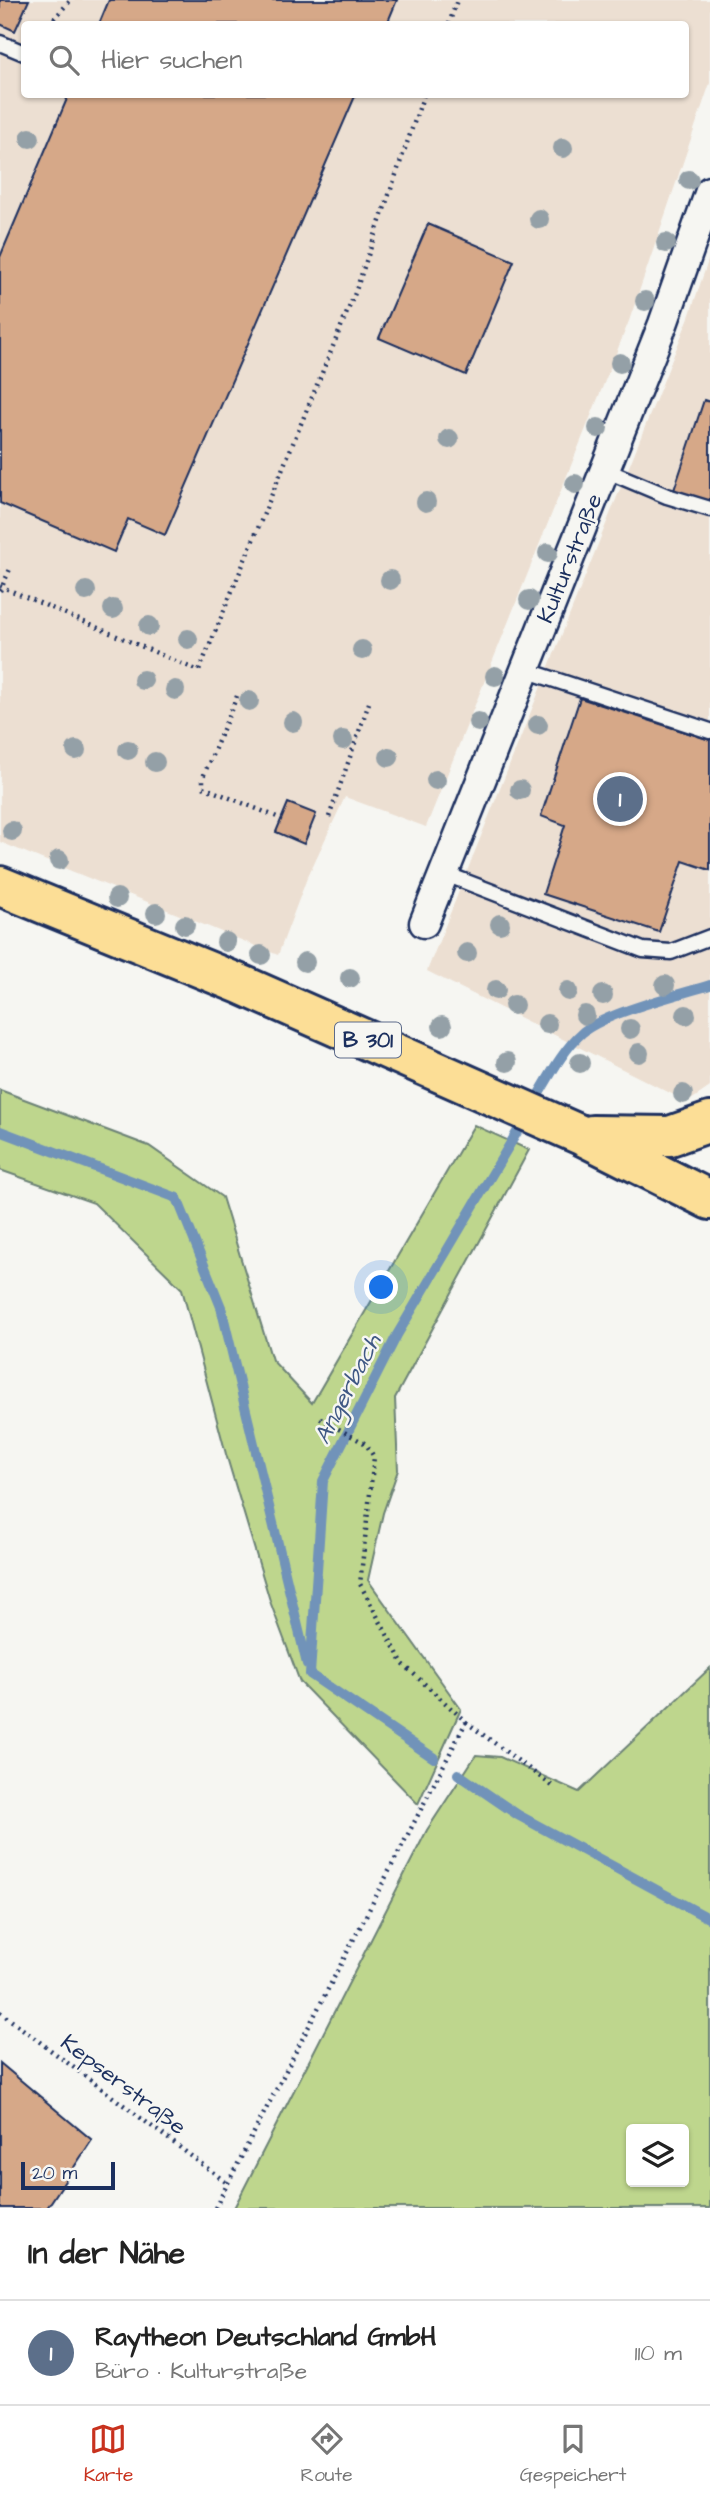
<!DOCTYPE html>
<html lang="de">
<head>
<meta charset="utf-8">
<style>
	:root { --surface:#fff; --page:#f2f2f2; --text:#222; --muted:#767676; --line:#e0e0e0; --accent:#c8321e }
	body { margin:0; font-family:"Architects Daughter",sans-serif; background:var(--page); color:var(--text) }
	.controls { position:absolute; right:21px; bottom:21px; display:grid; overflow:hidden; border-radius:7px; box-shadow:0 2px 5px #0004 }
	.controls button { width:63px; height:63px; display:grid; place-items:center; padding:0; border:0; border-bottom:2px solid var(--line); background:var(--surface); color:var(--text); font:35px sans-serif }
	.scale { position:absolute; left:21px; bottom:18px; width:94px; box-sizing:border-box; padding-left:7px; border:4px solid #1b2f5e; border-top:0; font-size:19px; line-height:24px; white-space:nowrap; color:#1b2f5e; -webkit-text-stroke:5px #f6f6f2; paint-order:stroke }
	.you { position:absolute; left:382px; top:1288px; width:24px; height:24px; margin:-18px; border:5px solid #fff; border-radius:50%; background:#1a73e8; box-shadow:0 0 0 10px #1a73e833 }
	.badge { display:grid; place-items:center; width:46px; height:46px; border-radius:50%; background:var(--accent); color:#fff; font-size:23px; font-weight:700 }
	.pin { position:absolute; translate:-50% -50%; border:4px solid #fff; box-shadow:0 2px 7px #0006 }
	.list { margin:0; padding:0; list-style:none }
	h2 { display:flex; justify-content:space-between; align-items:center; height:91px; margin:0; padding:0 28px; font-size:30px }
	h2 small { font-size:23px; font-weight:400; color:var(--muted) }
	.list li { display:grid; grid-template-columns:46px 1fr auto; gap:21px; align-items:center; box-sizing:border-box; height:105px; padding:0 28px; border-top:2px solid var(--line) }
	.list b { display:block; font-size:26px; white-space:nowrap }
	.list p { margin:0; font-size:23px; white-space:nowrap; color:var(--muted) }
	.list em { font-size:23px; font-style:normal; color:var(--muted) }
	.icon { flex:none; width:38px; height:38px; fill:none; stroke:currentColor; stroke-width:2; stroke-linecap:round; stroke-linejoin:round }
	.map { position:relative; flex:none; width:710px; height:2208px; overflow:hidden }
	.search { position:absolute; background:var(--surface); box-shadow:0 2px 5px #0004; left:21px; right:21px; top:21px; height:77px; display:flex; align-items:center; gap:18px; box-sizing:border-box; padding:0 24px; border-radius:7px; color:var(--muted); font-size:26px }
	.sheet { height:196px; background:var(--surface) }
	nav { display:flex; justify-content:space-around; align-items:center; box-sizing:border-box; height:98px; border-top:2px solid var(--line); background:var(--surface); font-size:19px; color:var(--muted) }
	nav a { display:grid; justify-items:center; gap:4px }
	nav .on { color:var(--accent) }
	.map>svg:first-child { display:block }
</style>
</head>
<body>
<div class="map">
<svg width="710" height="2208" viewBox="0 0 710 2208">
	<rect width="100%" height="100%" fill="#f6f6f2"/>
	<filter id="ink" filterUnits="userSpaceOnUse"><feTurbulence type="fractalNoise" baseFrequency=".0143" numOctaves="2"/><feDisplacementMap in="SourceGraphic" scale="14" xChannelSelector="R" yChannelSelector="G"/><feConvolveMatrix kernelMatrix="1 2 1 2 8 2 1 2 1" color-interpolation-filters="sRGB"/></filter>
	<g filter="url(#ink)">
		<path fill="#ecdfd2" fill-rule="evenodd" d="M0,0H710V83L629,321L426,827L345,797L307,878L278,955L0,842ZM24,24H686V94H24Z
			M710,255V1087L688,1102L427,971L689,317Z"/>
		<path fill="#bed68d" stroke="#6c8276" stroke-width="2" fill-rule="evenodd" d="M0,1090L149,1146L222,1197L272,1360L312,1403L474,1125L529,1150L395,1398L398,1470L383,1513L368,1580L461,1709L418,1804L300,1682L271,1604L226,1454L182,1289L94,1203L0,1170Z
			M710,1668V2208H234L427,1830L476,1755L500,1757L579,1792ZM684,2129V2182H631V2129Z"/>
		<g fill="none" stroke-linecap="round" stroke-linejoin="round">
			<path stroke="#7193b9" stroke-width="10" d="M533,1104C547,1081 562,1050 583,1032C608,1012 678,995 710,985
				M0,1131L177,1198L221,1307L307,1664
				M310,1674L323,1481L397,1335L526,1117
				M310,1674L434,1758
				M458,1774L518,1815L710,1919"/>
		</g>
		<path fill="#d6a888" stroke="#1b2f5e" stroke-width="2" d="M0,0H29L15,31L0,24Z
			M109,0H397L387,24H99Z
			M69,94H356L165,535L128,519L114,552L0,503V257Z
			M428,224L514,261L466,375L379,338Z
			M704,400L710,402V505L673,493Z
			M580,698L710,740V870L683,861L659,932L543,894L565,825L541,816Z
			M288,803L316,814L304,844L276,832Z
			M0,2063L92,2140L47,2208H0Z"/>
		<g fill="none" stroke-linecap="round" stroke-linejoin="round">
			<g stroke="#1b2f5e" stroke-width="19">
				<path id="service" d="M0,43L24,53
					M605,470L667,496L710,509
					M525,670L710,731
					M443,873L643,950L671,952L710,937"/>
			</g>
			<g stroke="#1b2f5e" stroke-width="33">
				<path id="minor" d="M424,923L663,324L710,191"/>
			</g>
			<g stroke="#1b2f5e" stroke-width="44">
				<path id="primary" d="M0,886L240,984L583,1136L710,1200
					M592,1135L670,1136L710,1122"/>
			</g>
			<path stroke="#1b2f5e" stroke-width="4.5" stroke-dasharray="2 5" stroke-linecap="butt" d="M49,24L71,0
				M449,24L457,0
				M0,586L199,671L355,293L424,94
				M0,591L11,567
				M237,696L203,777V787L282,819
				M329,817L369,703
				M466,1722L555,1788
				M0,2012L227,2183
				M215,2208L466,1722L403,1664L360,1584L374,1457L366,1444L319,1418"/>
			<use href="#service" stroke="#f6f6f2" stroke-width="14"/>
			<use href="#minor" stroke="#f6f6f2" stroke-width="28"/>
			<use href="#primary" stroke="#fcde96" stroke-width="38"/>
		</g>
		<g fill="#94a0a7">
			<circle cx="30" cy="138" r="10"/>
			<circle cx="563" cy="148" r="10"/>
			<circle cx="689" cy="180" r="10"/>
			<circle cx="539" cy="219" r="10"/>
			<circle cx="666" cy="243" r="10"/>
			<circle cx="645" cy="301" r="10"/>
			<circle cx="620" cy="363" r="10"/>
			<circle cx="598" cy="428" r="10"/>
			<circle cx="449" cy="439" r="10"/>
			<circle cx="575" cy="484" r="10"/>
			<circle cx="426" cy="502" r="10"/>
			<circle cx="548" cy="553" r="10"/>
			<circle cx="390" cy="580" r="10"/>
			<circle cx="86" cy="591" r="10"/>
			<circle cx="529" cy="600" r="10"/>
			<circle cx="113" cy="609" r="10"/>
			<circle cx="149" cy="626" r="10"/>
			<circle cx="188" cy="639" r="10"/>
			<circle cx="362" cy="650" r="10"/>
			<circle cx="495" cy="676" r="10"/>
			<circle cx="143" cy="680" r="10"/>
			<circle cx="175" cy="690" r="10"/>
			<circle cx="249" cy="701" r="10"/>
			<circle cx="293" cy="722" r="10"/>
			<circle cx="478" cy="722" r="10"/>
			<circle cx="538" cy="725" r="10"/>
			<circle cx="343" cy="740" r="10"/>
			<circle cx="76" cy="750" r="10"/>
			<circle cx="128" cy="750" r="10"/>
			<circle cx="389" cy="757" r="10"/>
			<circle cx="155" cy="762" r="10"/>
			<circle cx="436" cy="780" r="10"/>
			<circle cx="520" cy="790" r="10"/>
			<circle cx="12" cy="831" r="10"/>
			<circle cx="59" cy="860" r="10"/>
			<circle cx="117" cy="898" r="10"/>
			<circle cx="156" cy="913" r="10"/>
			<circle cx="500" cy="924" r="10"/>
			<circle cx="185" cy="925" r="10"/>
			<circle cx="226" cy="942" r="10"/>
			<circle cx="467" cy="953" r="10"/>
			<circle cx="261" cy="955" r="10"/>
			<circle cx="305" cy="962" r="10"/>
			<circle cx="350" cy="978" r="10"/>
			<circle cx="665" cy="985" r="10"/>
			<circle cx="496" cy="990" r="10"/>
			<circle cx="568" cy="991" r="10"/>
			<circle cx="603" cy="995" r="10"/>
			<circle cx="514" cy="1005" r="10"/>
			<circle cx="585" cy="1015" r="10"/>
			<circle cx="686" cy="1015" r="10"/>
			<circle cx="547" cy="1024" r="10"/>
			<circle cx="442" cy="1026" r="10"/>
			<circle cx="630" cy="1029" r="10"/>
			<circle cx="639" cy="1053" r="10"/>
			<circle cx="507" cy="1062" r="10"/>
			<circle cx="580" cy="1063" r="10"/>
			<circle cx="683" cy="1094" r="10"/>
		</g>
	</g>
	<g text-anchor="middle" stroke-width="5" stroke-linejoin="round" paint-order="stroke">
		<rect fill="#f6f6f2" stroke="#5d6b8a" stroke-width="2" x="335" y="1022.5" width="66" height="35" rx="5"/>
		<g font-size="21" font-weight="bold" fill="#1b2f5e">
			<text x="368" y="1047">B 301</text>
		</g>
		<g font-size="23" fill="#1b2f5e" stroke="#f6f6f2">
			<text transform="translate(569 558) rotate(-68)" y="8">Kulturstraße</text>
			<text transform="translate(124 2084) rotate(37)" y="8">Kepserstraße</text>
		</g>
		<g font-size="24" font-style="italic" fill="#3f5884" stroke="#f6f6f2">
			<text transform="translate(347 1389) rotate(-63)" y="8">Angerbach</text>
		</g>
	</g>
</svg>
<div class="controls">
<button><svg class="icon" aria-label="layers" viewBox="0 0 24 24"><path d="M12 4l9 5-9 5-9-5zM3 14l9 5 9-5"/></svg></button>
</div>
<div class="scale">20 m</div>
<div class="you"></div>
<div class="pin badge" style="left:620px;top:799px;background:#5c6f8a">1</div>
<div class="search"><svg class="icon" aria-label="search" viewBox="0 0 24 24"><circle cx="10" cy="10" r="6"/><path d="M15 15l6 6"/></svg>Hier suchen</div>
</div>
<section class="sheet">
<h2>In der Nähe<small></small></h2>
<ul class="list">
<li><span class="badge" style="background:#5c6f8a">1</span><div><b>Raytheon Deutschland GmbH</b><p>Büro · Kulturstraße</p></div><em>110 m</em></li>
</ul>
</section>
<nav>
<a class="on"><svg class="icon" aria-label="map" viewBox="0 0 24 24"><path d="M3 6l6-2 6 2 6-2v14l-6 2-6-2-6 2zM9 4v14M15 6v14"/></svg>Karte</a>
<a><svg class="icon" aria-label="directions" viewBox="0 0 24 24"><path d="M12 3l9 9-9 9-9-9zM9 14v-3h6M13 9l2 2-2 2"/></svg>Route</a>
<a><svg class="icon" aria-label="saved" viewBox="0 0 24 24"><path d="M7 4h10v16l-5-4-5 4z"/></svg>Gespeichert</a>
</nav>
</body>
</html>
